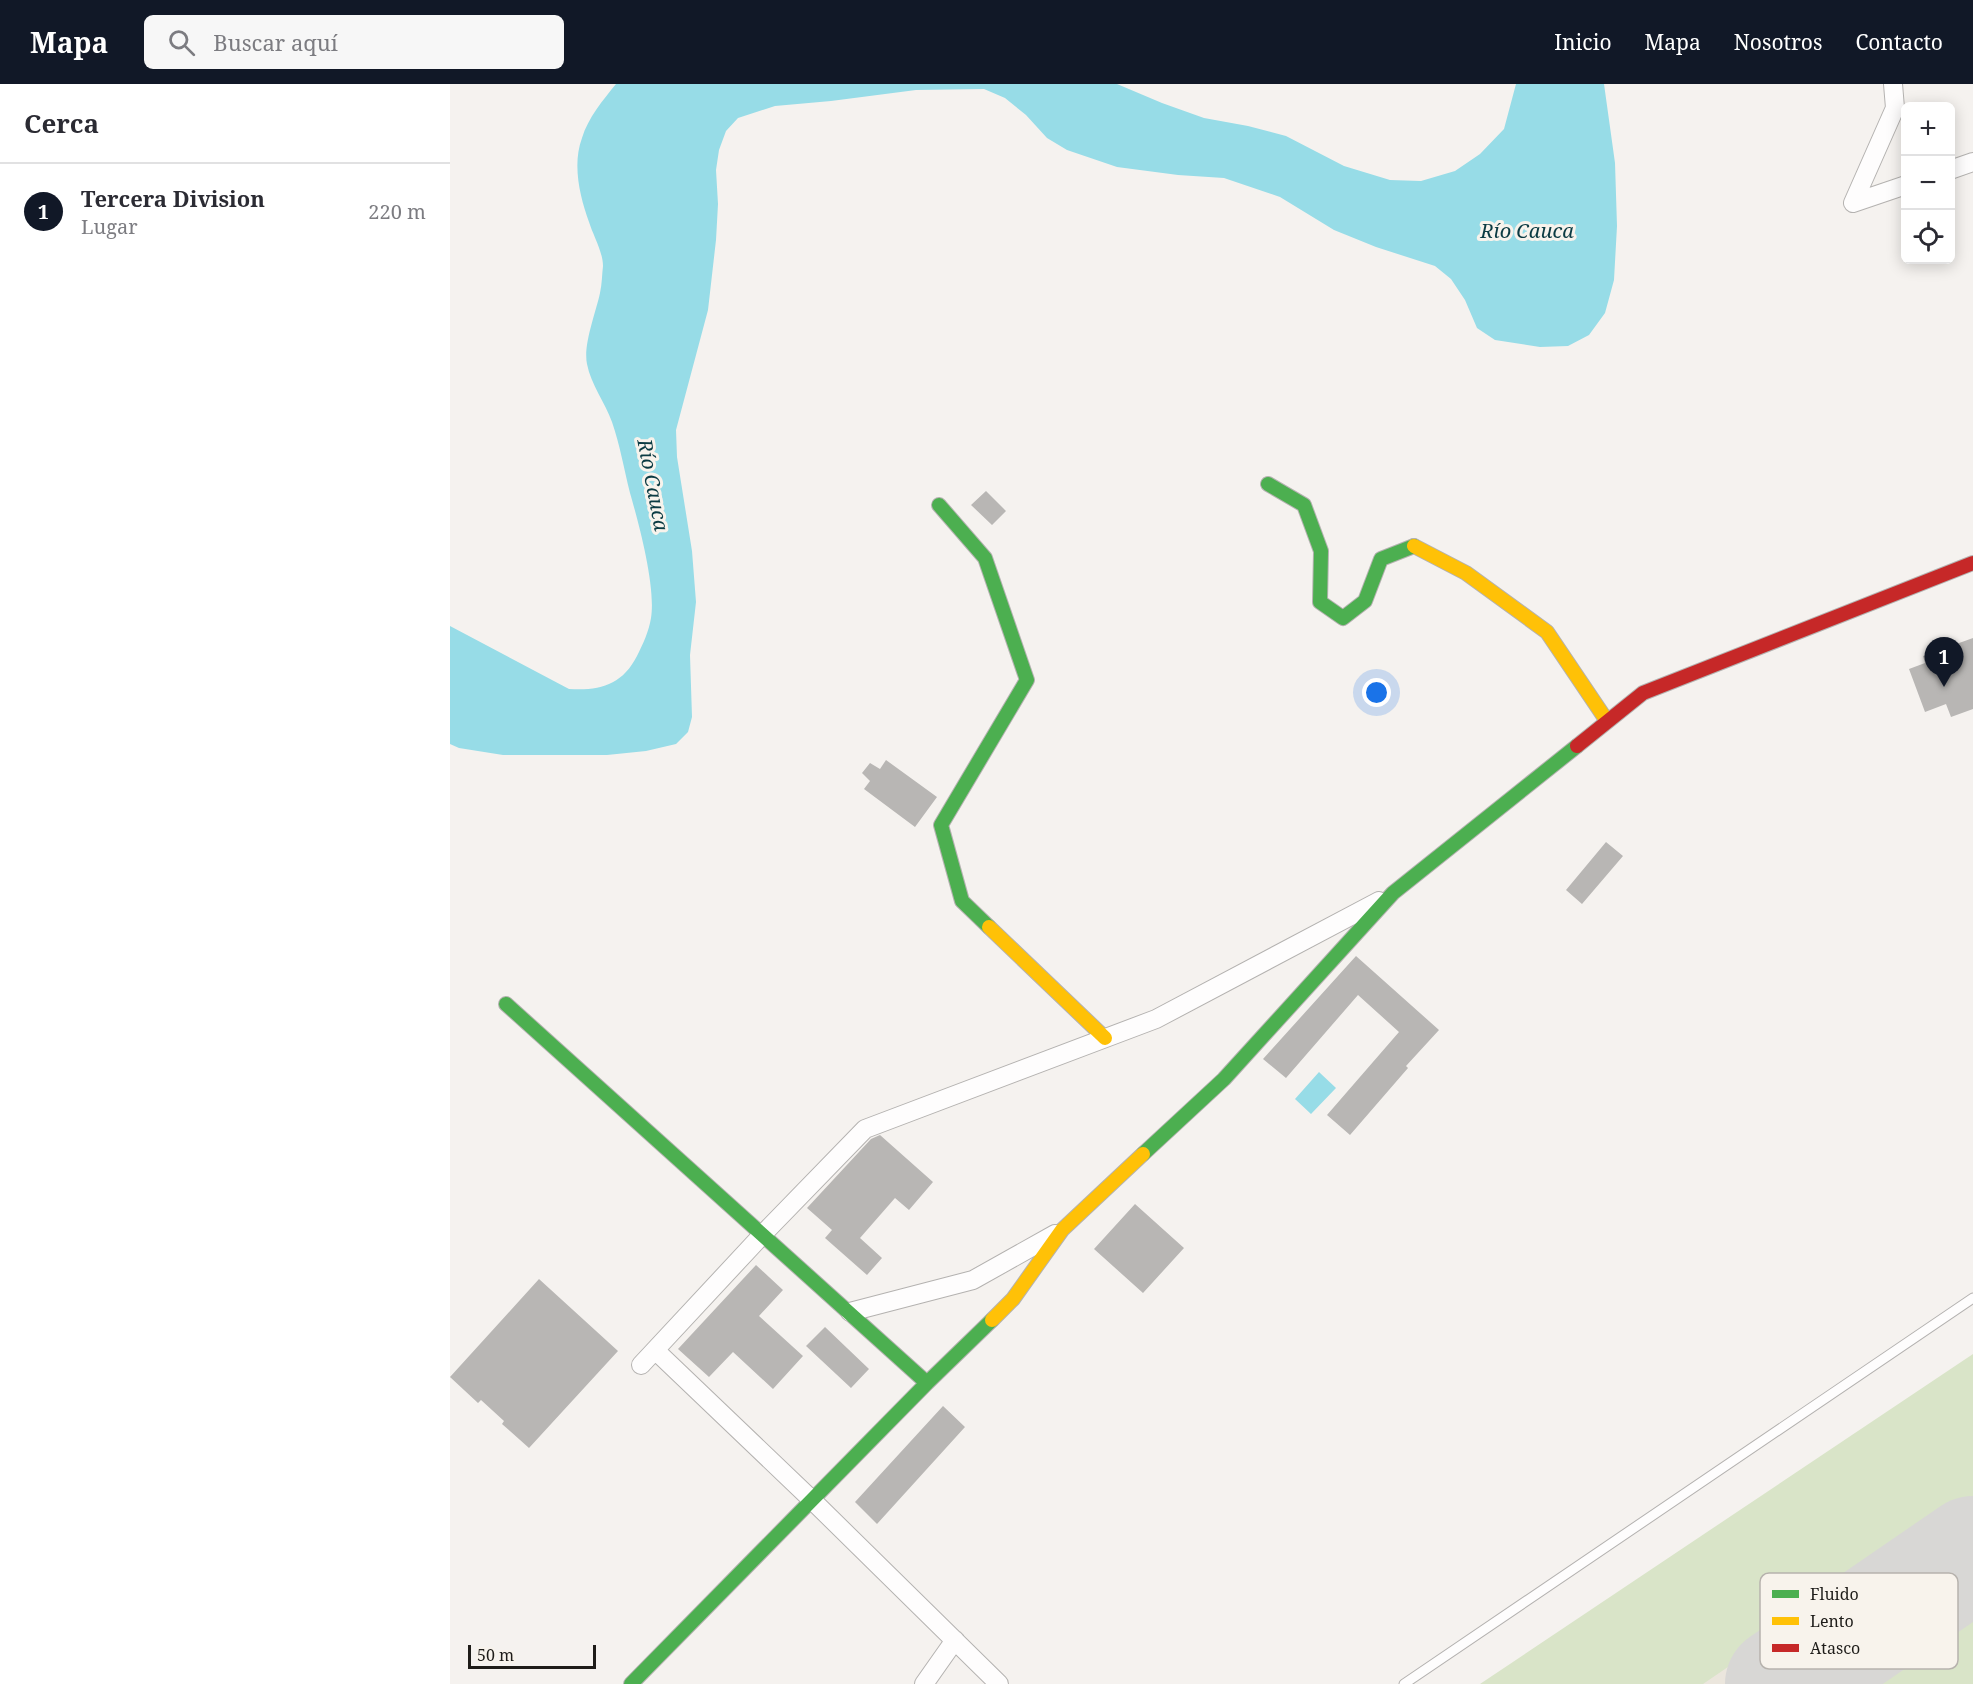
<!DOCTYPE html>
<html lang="es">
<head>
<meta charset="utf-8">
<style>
	:root { --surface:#fff; --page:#f7f7f7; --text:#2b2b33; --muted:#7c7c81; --line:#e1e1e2; --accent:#111827 }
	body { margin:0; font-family:"Noto Serif",serif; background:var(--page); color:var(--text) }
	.controls { position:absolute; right:18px; top:18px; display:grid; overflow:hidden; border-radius:9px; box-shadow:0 3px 15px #0003 }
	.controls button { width:54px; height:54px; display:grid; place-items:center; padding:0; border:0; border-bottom:2px solid var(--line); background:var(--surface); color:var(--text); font:30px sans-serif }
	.scale { position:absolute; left:18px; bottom:15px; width:128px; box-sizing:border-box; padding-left:6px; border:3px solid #1e1c19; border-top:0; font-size:16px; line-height:21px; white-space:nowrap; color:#1e1c19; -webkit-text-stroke:4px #f8f3ec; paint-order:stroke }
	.you { position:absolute; left:927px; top:609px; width:21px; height:21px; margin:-15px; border:4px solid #fff; border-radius:50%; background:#1a73e8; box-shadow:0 0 0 9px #1a73e833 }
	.badge { display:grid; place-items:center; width:39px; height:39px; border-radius:50%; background:var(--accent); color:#fff; font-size:20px; font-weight:700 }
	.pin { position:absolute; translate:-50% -50px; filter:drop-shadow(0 2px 3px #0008) }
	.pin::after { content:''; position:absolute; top:32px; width:21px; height:18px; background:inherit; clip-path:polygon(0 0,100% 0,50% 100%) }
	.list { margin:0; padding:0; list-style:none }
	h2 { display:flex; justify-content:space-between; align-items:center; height:78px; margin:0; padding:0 24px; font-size:26px }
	h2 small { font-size:20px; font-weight:400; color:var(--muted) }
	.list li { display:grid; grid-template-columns:39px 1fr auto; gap:18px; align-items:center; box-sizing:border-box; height:96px; padding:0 24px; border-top:2px solid var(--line) }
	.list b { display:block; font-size:22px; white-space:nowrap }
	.list p { margin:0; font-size:20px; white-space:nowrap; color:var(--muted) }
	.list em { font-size:20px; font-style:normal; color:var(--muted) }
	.icon { flex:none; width:33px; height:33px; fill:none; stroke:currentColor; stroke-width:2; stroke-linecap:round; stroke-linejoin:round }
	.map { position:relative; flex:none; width:1523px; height:1600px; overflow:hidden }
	header { display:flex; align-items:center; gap:36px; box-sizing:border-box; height:84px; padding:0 30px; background:var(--accent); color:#fff }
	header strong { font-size:28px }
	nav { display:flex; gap:33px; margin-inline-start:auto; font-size:21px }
	.search { width:420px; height:54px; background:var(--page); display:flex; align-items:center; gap:15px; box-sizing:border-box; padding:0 21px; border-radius:9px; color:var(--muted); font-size:22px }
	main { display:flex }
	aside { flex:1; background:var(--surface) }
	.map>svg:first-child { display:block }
</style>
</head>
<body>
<header>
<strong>Mapa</strong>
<div class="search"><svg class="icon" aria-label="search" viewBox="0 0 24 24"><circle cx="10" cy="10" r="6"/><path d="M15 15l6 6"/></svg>Buscar aquí</div>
<nav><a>Inicio</a><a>Mapa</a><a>Nosotros</a><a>Contacto</a></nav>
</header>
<main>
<aside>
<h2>Cerca<small></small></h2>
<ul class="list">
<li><span class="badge">1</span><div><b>Tercera Division</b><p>Lugar</p></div><em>220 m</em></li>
</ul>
</aside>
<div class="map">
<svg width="1523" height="1600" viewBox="0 0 1523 1600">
	<rect width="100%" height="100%" fill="#f5f2ef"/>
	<path fill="#ebe6dd" d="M1523,1272V1600H1035Z"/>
	<path fill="#d9e4c8" d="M1523,1270V1416L1253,1600H1030Z
		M1523,1536V1600H1429Z"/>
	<path fill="#97dce7" d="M166,0H667L712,19L754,34L798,42L836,52L894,82L940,96L971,97L1005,87L1030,70L1054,45L1066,0H1154L1165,79L1167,142L1164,196L1155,229L1139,251L1118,262L1090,263L1045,256L1027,244L1015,216L1001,195L985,182L926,163L884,146L830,113L774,94L728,91L667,83L617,66L597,54L576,31L555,14L534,5L466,6L381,17L325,22L288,34L276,47L269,66L266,86L268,120L266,156L258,226L226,346L227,373L242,467L246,518L240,571L242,633L238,648L226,660L196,667L157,671H53L9,664L0,660V542L119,605C150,607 172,601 187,572C193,560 199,547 201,534C206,503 189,440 180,409C174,385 170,361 162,338C155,318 141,301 137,280C133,261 146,228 150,209C152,200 152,190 153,182C153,168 143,151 139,138C130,113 122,81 132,54C138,34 153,16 166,0Z
		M869,988L886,1004L861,1030L845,1015Z"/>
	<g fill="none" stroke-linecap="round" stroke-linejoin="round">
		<path stroke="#d8d7d5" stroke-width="114" d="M1332,1600L1523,1469"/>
	</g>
	<path fill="#b8b6b4" d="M536,407L556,427L542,441L521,421Z
		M1523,554V625L1501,633L1496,620L1475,628L1459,585L1475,579L1473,572Z
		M436,676L487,713L465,743L414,705L420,697L412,689L420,679L430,685Z
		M1156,758L1173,772L1132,820L1116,806Z
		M906,872L989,946L956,982L958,984L900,1051L877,1031L949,948L908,911L836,994L813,975Z
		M430,1051L483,1098L459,1126L445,1114L410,1154L432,1174L417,1191L375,1154L382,1146L357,1124L421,1055Z
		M685,1120L734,1164L693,1209L644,1165Z
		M306,1181L333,1206L309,1232L353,1272L323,1305L283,1268L259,1293L228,1265Z
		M89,1195L168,1267L79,1364L52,1340L54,1337L31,1316L28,1319L0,1293Z
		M375,1243L419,1285L401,1304L356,1262Z
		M493,1322L515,1343L427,1440L405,1418Z"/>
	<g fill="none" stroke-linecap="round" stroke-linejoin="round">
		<g stroke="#b4b2b0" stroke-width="11">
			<path id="lane" d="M954,1600L1523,1214"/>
		</g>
		<g stroke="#b4b2b0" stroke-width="20">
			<path id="street" d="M1443,0L1445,24L1403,119L1456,101
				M1500,86L1523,78
				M400,1228L523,1196L605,1150
				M205,1266L363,1417L549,1600
				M191,1281L313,1150L415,1045L706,935L929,817
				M474,1600L505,1556"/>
		</g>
		<g stroke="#b4b2b0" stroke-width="16">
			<path id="fast" d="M818,400L854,421L871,467L870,518L893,534L915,517L931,475L964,462
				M489,421L535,474L577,596L491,741L512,817L539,843
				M56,920L477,1299
				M693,1070L774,995L943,809L1127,662
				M181,1600L477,1299L542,1236"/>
		</g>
		<g stroke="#b4b2b0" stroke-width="16">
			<path id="slow" d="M964,462L1016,489L1097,548L1157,637
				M539,843L655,954
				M542,1236L563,1215L612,1146L693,1070"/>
		</g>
		<g stroke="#b4b2b0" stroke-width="16">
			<path id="jam" d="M1127,662L1193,609L1523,479"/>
		</g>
		<use href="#lane" stroke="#fefdfd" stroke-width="9"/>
		<use href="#street" stroke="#fefdfd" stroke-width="18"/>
		<use href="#fast" stroke="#4caf50" stroke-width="14"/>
		<use href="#slow" stroke="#ffc107" stroke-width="14"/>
		<use href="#jam" stroke="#c62828" stroke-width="14"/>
	</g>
	<g text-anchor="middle" stroke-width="6" stroke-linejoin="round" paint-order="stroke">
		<g font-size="20" font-style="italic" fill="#0b3b43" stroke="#f8f3ec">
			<text x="1077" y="154">Río Cauca</text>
			<text transform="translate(203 401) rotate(79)" y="7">Río Cauca</text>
		</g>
	</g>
	<rect x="1310" y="1489" width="198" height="96" rx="9" fill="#f8f3ec" stroke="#b7b2ad" stroke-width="1.5"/>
	<rect x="1322" y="1506" width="27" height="8" fill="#4caf50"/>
	<rect x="1322" y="1533" width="27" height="8" fill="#ffc107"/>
	<rect x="1322" y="1560" width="27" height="8" fill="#c62828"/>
	<g font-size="16" fill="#1e1c19">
		<text x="1360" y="1516">Fluido</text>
		<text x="1360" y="1543">Lento</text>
		<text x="1360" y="1570">Atasco</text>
	</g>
</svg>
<div class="controls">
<button>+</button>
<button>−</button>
<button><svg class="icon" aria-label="locate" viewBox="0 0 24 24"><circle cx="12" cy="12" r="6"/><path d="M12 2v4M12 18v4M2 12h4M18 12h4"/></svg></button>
</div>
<div class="scale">50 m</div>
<div class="you"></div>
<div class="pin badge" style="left:1494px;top:603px">1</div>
</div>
</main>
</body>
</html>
